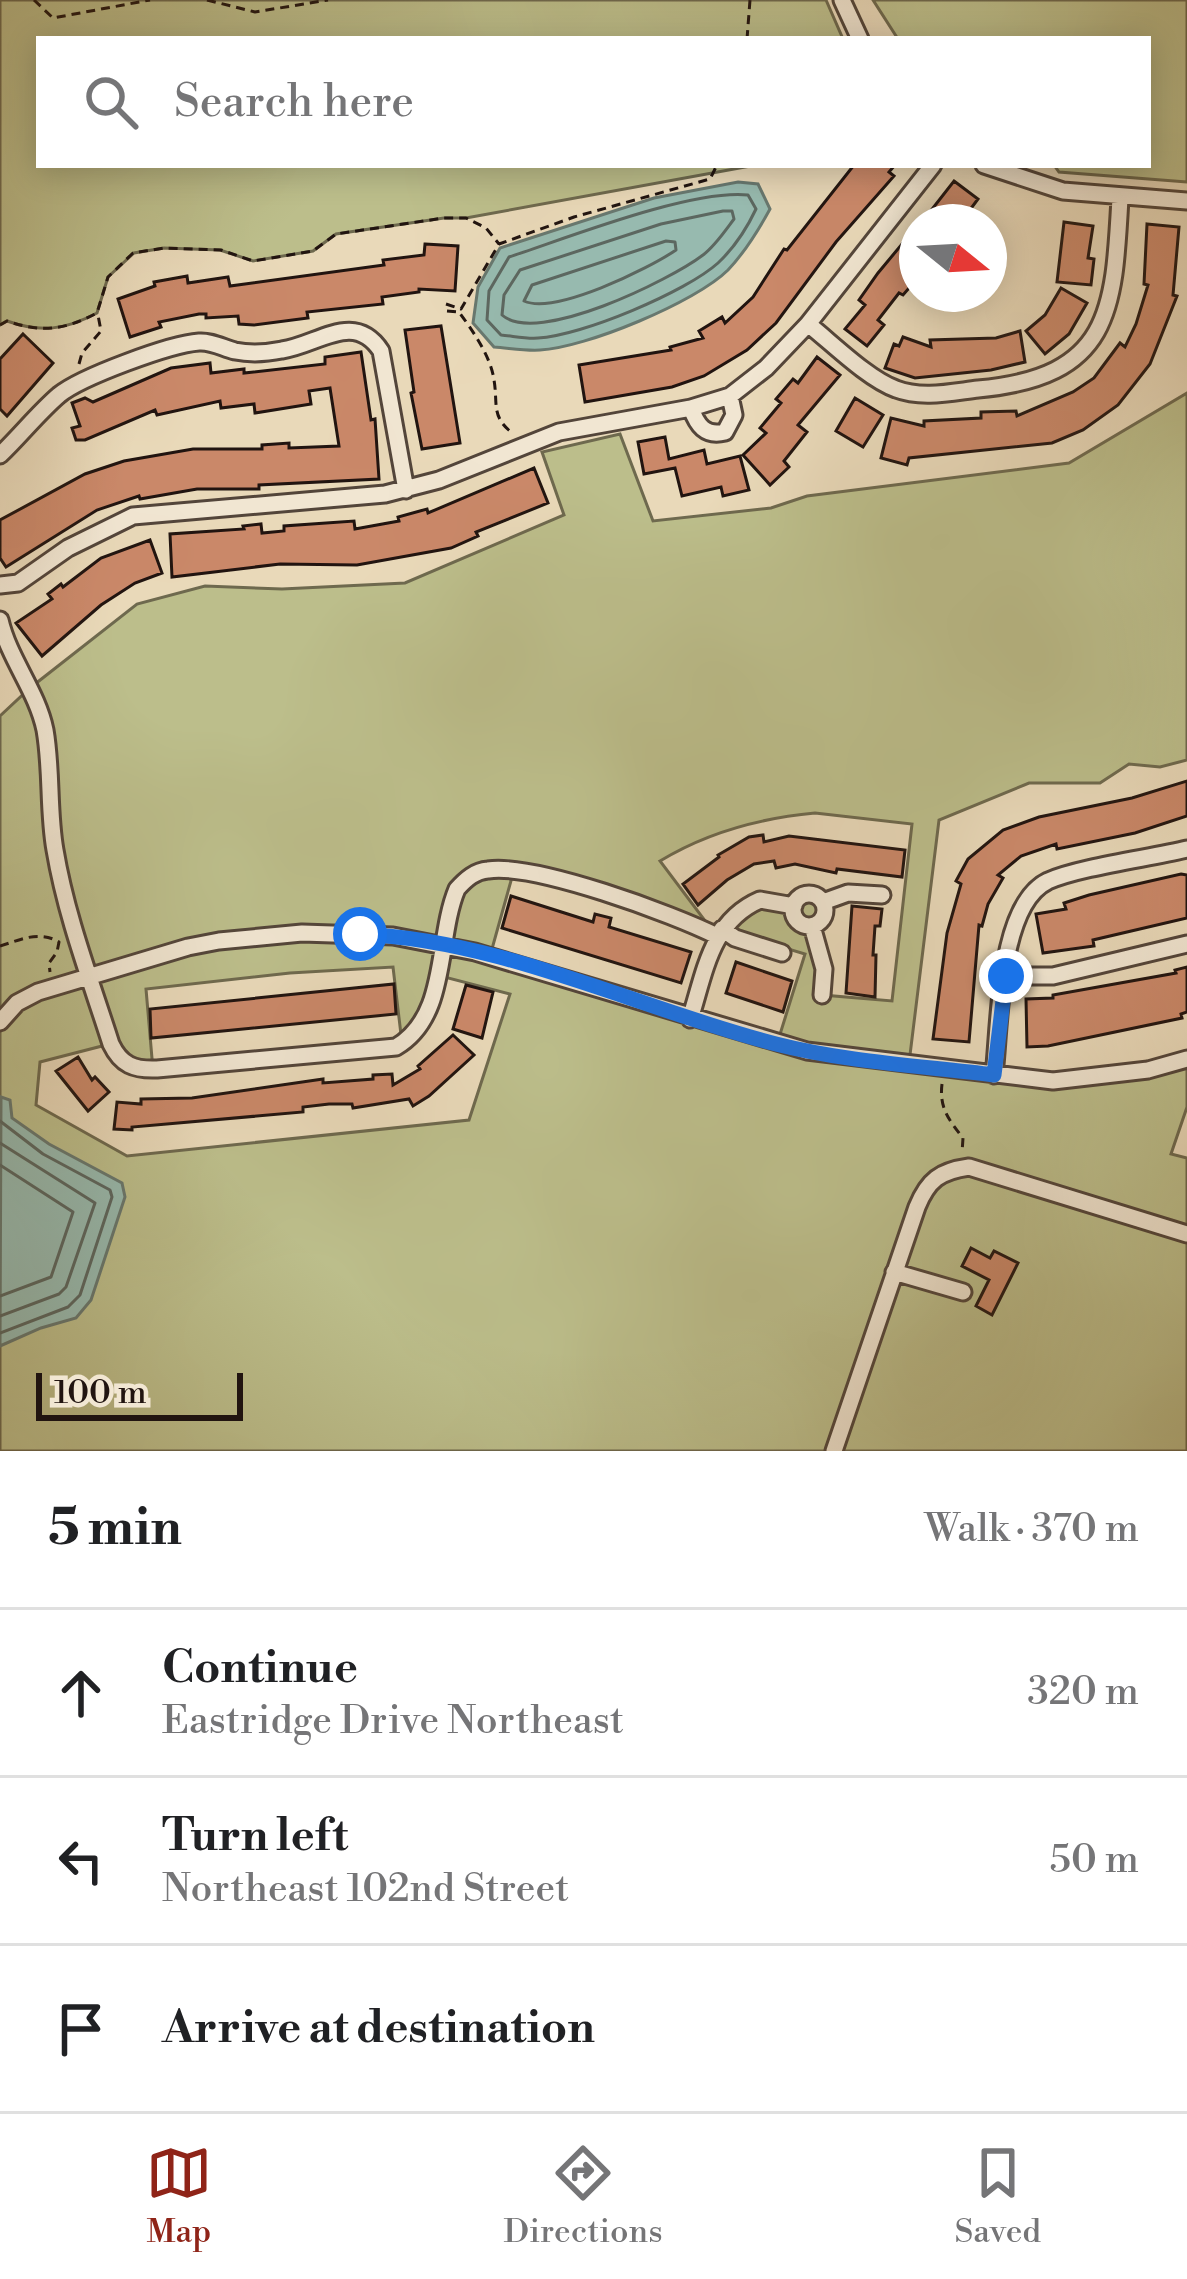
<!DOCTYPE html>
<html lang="en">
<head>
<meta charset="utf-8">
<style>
	:root { --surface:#fff; --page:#f6f6f6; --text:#202124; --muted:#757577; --line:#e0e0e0; --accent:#8f2418 }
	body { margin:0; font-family:"Libre Bodoni",serif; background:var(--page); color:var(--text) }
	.compass { position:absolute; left:899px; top:204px; width:108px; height:108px; border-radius:50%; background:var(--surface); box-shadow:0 6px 30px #0003; rotate:108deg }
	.scale { position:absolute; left:36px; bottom:30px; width:207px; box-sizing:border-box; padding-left:12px; border:6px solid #211410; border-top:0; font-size:33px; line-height:42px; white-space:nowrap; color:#211410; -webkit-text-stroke:9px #f1e6d2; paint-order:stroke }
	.stop { position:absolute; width:36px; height:36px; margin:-27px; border:9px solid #1a73e8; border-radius:50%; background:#fff }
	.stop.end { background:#1a73e8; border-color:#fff; box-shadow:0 3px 12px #0008 }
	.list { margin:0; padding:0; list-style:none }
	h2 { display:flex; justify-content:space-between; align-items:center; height:156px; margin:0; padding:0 48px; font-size:51px }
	h2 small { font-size:39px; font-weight:400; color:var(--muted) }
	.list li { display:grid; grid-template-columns:78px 1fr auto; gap:36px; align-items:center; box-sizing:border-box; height:168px; padding:0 48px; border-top:3px solid var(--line) }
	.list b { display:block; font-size:45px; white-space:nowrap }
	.list p { margin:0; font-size:39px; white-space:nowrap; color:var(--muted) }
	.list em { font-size:39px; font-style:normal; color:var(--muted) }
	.icon { flex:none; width:66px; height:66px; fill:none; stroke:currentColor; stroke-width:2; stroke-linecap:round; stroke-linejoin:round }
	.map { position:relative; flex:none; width:1187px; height:1451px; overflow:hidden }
	.search { position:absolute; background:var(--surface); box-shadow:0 6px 30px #0003; left:36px; right:36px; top:36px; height:132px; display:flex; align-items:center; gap:30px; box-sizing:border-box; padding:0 42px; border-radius:0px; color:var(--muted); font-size:45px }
	.sheet { height:660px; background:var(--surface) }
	nav { display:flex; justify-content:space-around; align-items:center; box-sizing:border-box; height:168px; border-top:3px solid var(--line); background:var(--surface); font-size:33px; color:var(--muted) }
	nav a { display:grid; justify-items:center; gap:6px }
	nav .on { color:var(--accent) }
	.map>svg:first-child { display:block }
</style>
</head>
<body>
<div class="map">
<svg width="1187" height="1451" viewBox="0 0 1187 1451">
	<rect width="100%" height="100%" fill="#e9d9b9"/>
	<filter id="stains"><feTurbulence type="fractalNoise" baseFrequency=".00167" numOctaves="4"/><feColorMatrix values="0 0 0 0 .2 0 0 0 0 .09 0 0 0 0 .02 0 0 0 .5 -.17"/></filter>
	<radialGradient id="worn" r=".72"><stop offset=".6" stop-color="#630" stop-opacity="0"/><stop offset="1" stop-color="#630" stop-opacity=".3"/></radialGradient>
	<path fill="#bcbe8b" stroke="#6e694e" stroke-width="3" fill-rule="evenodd" d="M0,0H826L843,39H39V165H756L466,218H444L336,234L313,251L253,261L220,250L164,248L134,253L108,277L97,313C65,330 41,333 7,321L0,325Z
		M873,0H1187V182L1059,172L1054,165H1148V39H898Z
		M1187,393V760L1160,767L1129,764L1100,783H1029L939,820L909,1063L1053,1081L1187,1059V1107L1171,1154L1187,1158V1451H0V716L30,688L137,604L205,586L282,589L405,583L564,515L542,452L620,434L653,521L771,508L807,496L1069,463ZM815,813L912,824L892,1001L823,995L812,926L821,921L824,906L819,898L810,894L797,900L746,906L722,929L805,954L777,1044L490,956L514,870L709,926L660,861C706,833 761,818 815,813ZM393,967L402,1043L430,1009L437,975L510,994L469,1120L127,1156L36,1105L40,1062L110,1044L141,1070H153L146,989L290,973Z"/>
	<path fill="#97baaf" stroke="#68786f" stroke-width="3" d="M738,182L758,184L770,209C758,231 745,252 728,270C696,302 585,348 540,350C525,351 509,348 494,347L473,323L478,287L500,248L654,198Z
		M1,1097L10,1100L12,1118L49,1144L122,1183L125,1197L91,1300L76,1318L41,1328L0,1346Z"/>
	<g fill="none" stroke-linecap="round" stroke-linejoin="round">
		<path stroke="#5c6760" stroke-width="3" d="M748,195L756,209C747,228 734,248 718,263C686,292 581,336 538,338C526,339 513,336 501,335L487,320L489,291L509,257C567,238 691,189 748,195Z
			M723,211H732L734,219C725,231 715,246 703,255C670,280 537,346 502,315L504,295L520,270L661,224Z
			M666,241L675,242L676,250C648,269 555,315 524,301L532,285Z
			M0,1121L43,1154L110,1190L112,1197L80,1295L68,1307L0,1333
			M0,1143L95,1203L66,1287L59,1294L0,1316
			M0,1165L73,1212L51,1277L0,1296"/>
	</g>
	<path fill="#ca8869" stroke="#211410" stroke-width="3" d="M854,165H895L889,172L894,176L836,242L776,323L747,350L704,376L672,387L585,402L579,365L671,350L670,347L703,338L699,331L722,317L725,323L753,297L784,249L787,250Z
		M954,181L978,199L961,222H922Z
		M1064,222L1093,226L1088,258L1094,259L1091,285L1057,282Z
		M1147,224L1179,227L1173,295L1177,296L1150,364L1118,405L1083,430L1052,443L909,458L907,465L881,458L891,418L924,426V421L981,418V412L1016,411L1017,416L1073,392L1094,378L1120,343L1125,347L1136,324L1148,285L1144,284Z
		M917,226V279L903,295L899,293L878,320L884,325L867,346L845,329L865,305L859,300L878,273Z
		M425,244L458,246L455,291L419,289V292L382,297L383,304L307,312L308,318L254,325L239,324L238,316L206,318V314H199L159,322L161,327L130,337L118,299L155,286L154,282L187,276L188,283L228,277L230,286L384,265L383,260L424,255Z
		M1061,288L1087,303L1069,334L1045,354L1026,331L1045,315Z
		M441,326L460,443L422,449L411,393L414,392L405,330Z
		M1020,331L1025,362L991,370L915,378L885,368L894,344L899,346L903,337L931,347L930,340L996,338Z
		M23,334L53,363L7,416L0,409V359Z
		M361,352L371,420L375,419L379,479L259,485V489H197L140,499L139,496L97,510L6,567L0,558V520L85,474L124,461L193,449H262V445L289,443V448L339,446L330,388L309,391L311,404L255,413L254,404L221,408L220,401L157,415L155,410L85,440H76L72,428L80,426L72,403L85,398L93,402L171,368L210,363L211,373L244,369V373L325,364V357Z
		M817,357L840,375L798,425L807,432L784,461L789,467L770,485L743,455L766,433L760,428L781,403L776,399L793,379L798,383Z
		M855,398L883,415L863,447L836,431Z
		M665,437L669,459L704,450L707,464L740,456L749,490L723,496L721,487L682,496L675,468L644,474L638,442Z
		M534,468L548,503L476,532L478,536L451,548L357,565L280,564L172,577L170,534L244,529L243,526L261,524L262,533L284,531V526L354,521L355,529L399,521L398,517L427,509L428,513Z
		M150,540L162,573L135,583L101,605L42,656L16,623L52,599L48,594L61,584L63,587L101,558Z
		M1187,781V816L1135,833L1057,849L1056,844L1021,856L998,875L1003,878L988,904L982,926L979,925L969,1042L933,1039L947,933L961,884L956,881L968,859L1003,830L1039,817L1132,798Z
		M763,835L764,842L789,836L905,850L902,877L837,869L836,873L795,864L776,868L774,861L754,864L727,880L698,905L683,884L719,857L718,855L749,837Z
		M1181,874L1187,875V918L1093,940L1094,946L1043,953L1036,914L1066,909L1064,903L1089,895Z
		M511,896L593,922L595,914L611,918L609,927L691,952L681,983L502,928Z
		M852,906L882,909L880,926H875L873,955H876L875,997L846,993Z
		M736,962L792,981L783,1012L726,993Z
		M1187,967V1012L1181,1014L1182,1018L1048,1046L1027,1047L1026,999L1053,998V995L1176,973L1175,970Z
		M394,984L396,1014L151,1038L150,1009Z
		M466,985L493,992L482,1038L453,1029Z
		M453,1035L474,1055L429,1096L413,1106L409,1099L353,1108L352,1104H329L303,1107V1112L132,1127V1130L114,1129L117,1102L141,1104V1099L192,1098L323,1079V1083L373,1079V1075L392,1074L393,1085L420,1069L418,1066Z
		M78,1057L92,1080L95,1077L109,1092L88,1111L56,1071Z
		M971,1248L990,1258L994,1251L1018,1263L992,1315L976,1306L989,1280L962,1266Z"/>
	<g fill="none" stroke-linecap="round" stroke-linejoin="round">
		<g stroke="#53453a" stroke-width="21">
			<path id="minor" d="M842,0L860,39
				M984,165L1063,191L1187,201
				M808,324C832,343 868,379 896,389C922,399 952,392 978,389C1111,377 1114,311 1120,198
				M691,408C697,425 705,437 725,432L734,415L730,396
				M0,455C20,436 38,413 59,395C81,377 170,344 199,342C212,341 223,348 235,351C250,354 267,353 282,350C318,345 354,310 381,351L406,490
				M0,585L18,583L68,548L133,516L385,494L439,480L559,432L691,408L730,396L766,368L808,324L933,165
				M0,620C9,659 37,691 45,730C52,770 48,811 55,850C66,916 91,981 111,1044C121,1065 134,1070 157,1069L396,1047C449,1016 436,939 457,889C466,879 475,871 488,870C535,863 673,914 717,936
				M793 910a16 16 0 1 1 32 0a16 16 0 1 1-32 0Z
				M823,902L848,893L882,895
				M812,926L824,969L822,995
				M722,929L735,938L782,953
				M1006,976H1053L1187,944
				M690,1019C705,972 711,921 760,900L794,906
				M0,1022L17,1003L38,992L188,947L219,941L302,933L393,936L475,952L807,1051L1053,1081L1148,1070L1187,1059
				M994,1075C1000,1025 998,905 1048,881C1080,867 1150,858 1187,849
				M894,1272L963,1292
				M834,1451L917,1207C928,1180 940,1171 969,1167L1187,1234"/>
		</g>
		<path stroke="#211410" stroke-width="3" stroke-dasharray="9 6" stroke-linecap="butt" d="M34,0L53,18L150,0
			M207,0L255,12L328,0
			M747,39L750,0
			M446,304L461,309L499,244L574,217L710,179L717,165
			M447,311L459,312C473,331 491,357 494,380C498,403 491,416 511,432
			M0,325L7,321C41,333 65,330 97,313L108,277L133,253L164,248L221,250L253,261L313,251L336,234L444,218H466L486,228L499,244
			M79,364L82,353L101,331L98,315
			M0,946C20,940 39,930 59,942L57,952L49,963L50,972
			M942,1084C939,1108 949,1120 963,1138L962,1153"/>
		<use href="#minor" stroke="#f1e6d2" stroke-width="15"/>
	</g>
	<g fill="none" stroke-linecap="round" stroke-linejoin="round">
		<path stroke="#1a73e8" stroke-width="15" d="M360,934C503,940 639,1009 776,1044C846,1062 923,1066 994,1075L1006,976"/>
	</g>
	<rect width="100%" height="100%" filter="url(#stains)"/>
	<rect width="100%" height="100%" fill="url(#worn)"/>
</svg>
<svg class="compass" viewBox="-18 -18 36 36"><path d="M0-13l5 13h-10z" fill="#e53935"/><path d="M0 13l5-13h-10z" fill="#757577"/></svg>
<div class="scale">100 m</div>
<div class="stop" style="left:360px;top:934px"></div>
<div class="stop end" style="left:1006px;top:976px"></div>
<div class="search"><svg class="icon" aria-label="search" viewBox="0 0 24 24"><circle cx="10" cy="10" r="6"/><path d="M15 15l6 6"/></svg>Search here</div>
</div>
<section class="sheet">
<h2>5 min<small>Walk · 370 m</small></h2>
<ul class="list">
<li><svg class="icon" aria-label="ahead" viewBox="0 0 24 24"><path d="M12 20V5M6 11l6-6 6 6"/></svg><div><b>Continue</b><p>Eastridge Drive Northeast</p></div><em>320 m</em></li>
<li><svg class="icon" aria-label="left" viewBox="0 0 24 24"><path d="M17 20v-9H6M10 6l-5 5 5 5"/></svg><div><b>Turn left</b><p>Northeast 102nd Street</p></div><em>50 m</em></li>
<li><svg class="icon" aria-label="arrive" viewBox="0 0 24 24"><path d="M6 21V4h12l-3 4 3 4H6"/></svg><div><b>Arrive at destination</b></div></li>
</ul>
</section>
<nav>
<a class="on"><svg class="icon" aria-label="map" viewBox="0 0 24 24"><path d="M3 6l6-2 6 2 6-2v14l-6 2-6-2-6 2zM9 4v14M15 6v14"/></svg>Map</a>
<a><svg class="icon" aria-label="directions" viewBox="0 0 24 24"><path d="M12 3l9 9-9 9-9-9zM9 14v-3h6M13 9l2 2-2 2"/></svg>Directions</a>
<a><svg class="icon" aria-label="saved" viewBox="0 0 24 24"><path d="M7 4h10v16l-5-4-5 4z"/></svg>Saved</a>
</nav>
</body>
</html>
